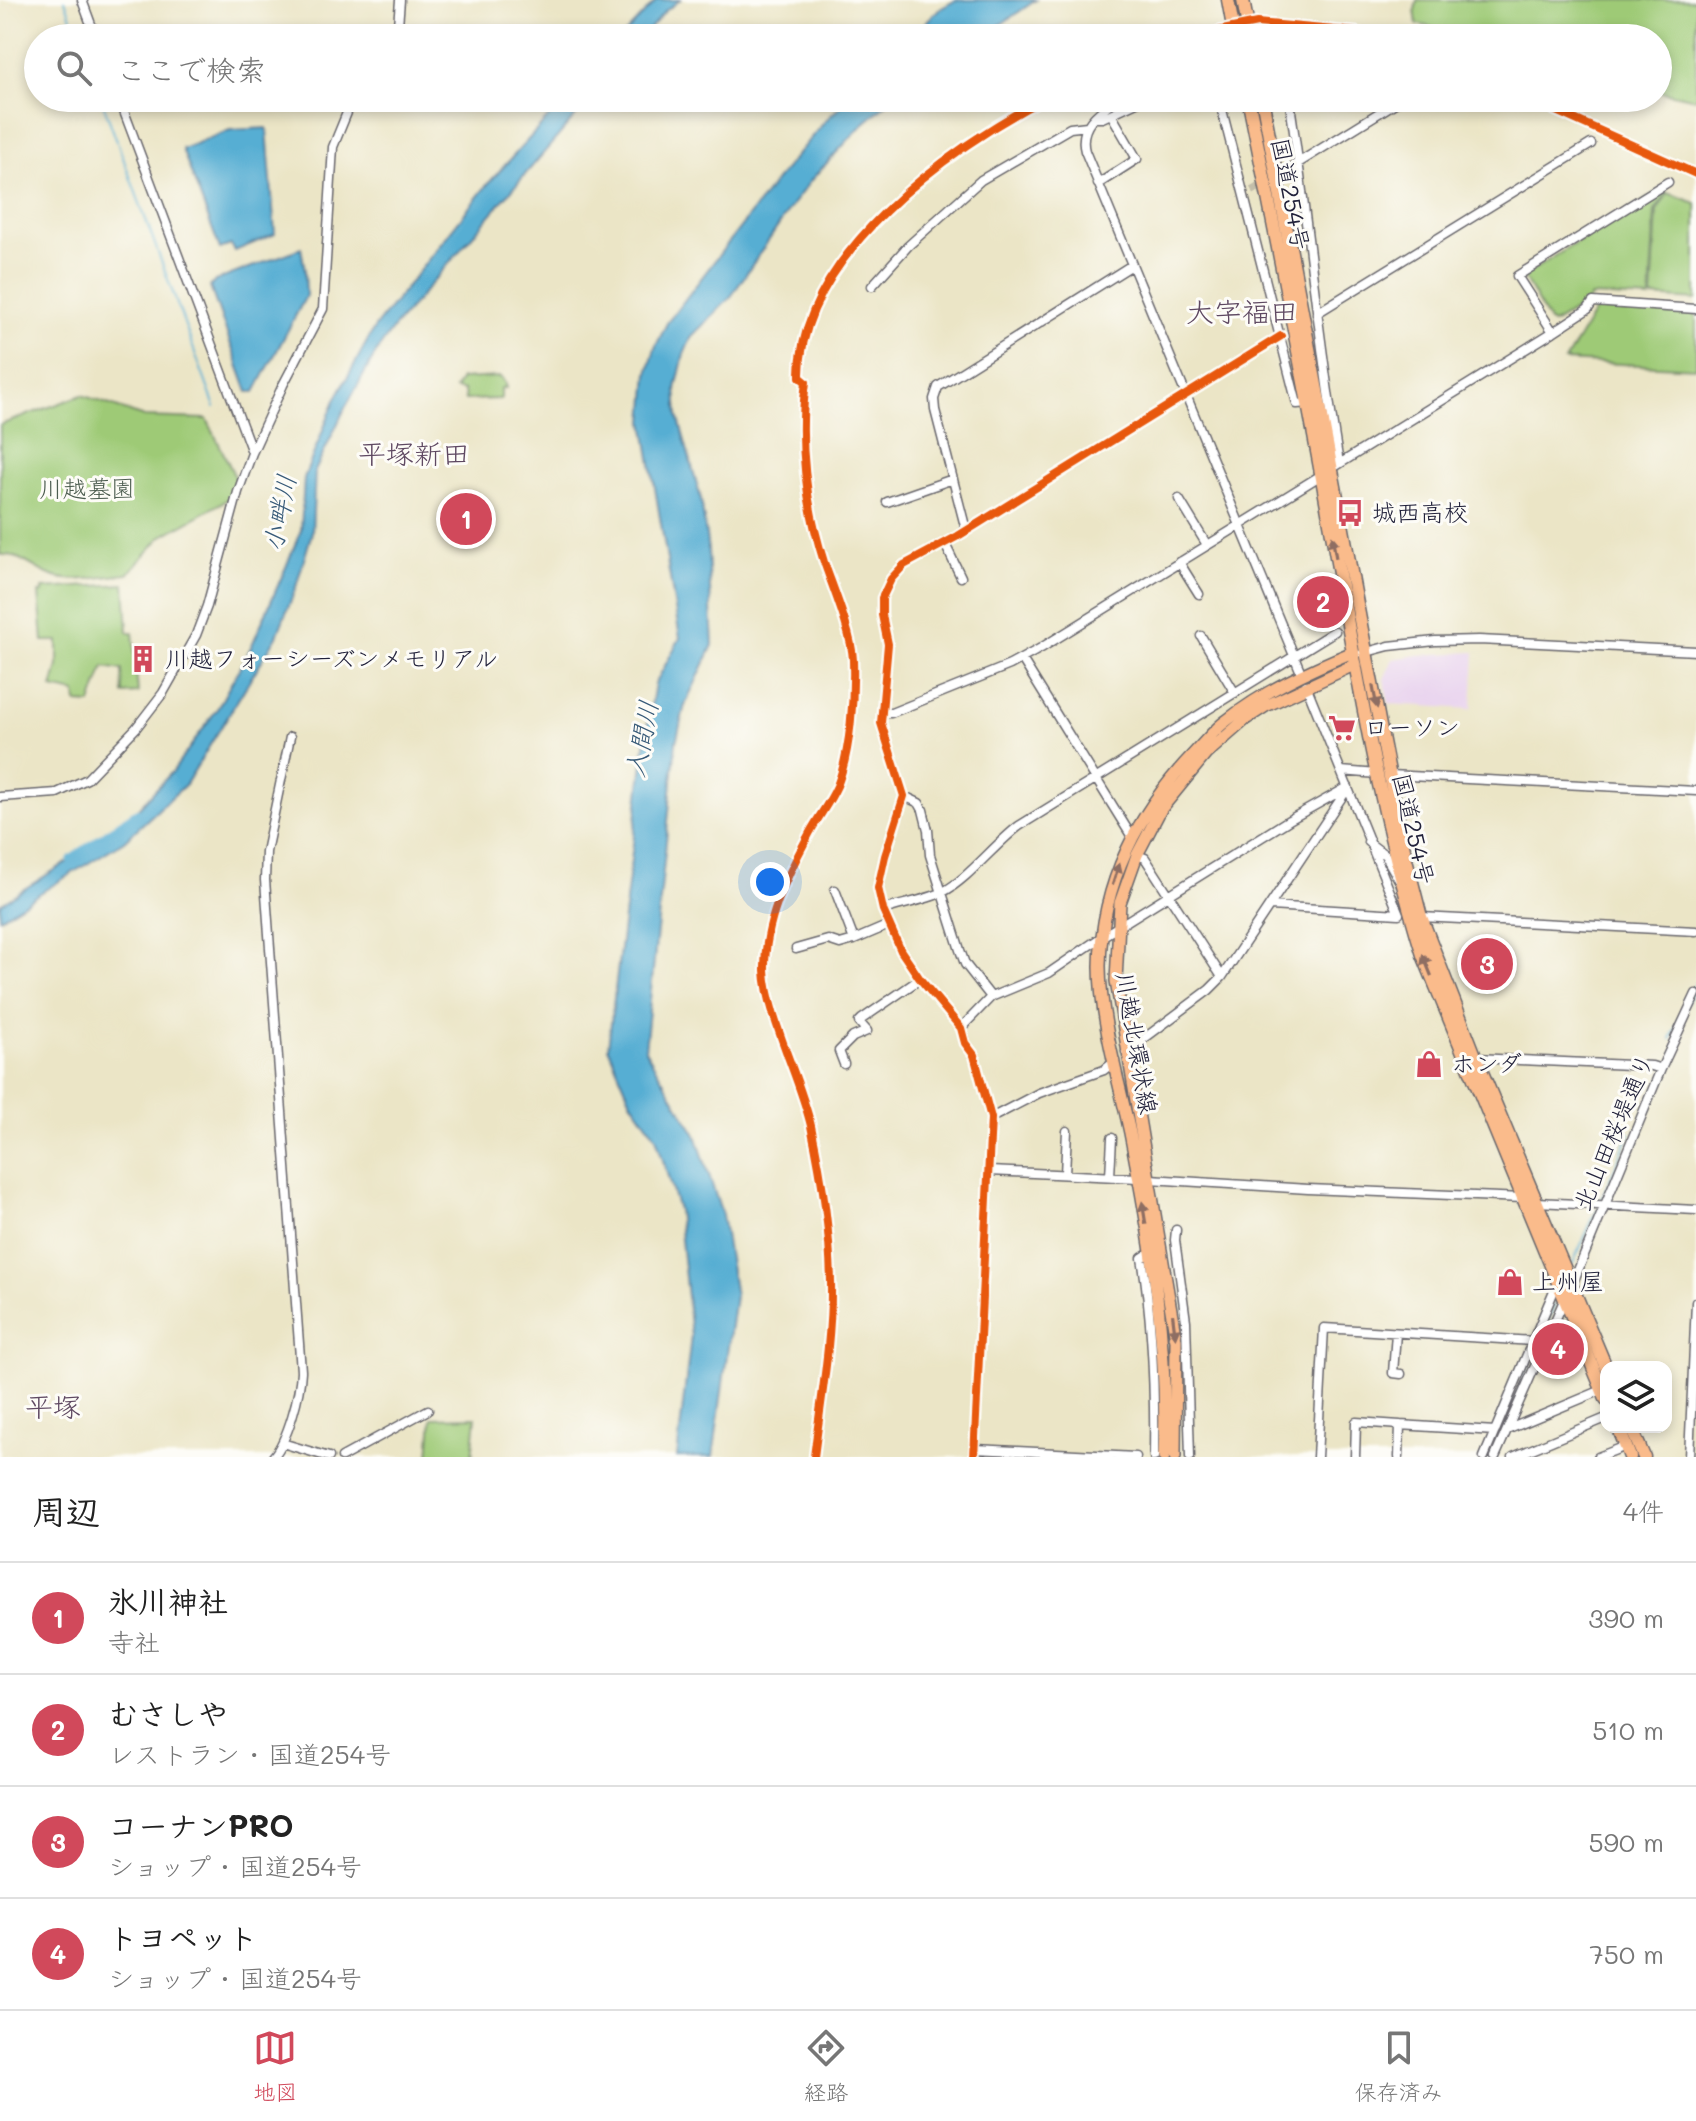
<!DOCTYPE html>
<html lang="ja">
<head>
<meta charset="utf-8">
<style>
	:root { --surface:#fff; --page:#f2f2f2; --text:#222; --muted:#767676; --line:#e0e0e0; --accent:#d1495b }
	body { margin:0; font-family:Mali,"Klee One",sans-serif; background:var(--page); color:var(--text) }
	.controls { position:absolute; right:24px; bottom:24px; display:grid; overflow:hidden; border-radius:16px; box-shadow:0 4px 12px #0003 }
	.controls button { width:72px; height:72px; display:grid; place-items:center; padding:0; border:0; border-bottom:2px solid var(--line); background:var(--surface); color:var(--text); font:40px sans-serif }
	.you { position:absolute; left:770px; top:882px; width:28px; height:28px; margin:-20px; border:6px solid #fff; border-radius:50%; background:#1a73e8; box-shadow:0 0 0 12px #1a73e833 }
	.badge { display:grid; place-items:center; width:52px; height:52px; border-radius:50%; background:var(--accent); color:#fff; font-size:26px; font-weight:700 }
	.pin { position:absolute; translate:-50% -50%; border:4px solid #fff; box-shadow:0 2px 8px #0006 }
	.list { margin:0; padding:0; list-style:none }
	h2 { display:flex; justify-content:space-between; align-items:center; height:104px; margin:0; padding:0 32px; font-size:34px }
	h2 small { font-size:26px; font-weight:400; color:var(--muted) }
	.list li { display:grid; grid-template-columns:52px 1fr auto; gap:24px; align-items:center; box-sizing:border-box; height:112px; padding:0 32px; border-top:2px solid var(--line) }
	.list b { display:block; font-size:30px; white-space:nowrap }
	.list p { margin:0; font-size:26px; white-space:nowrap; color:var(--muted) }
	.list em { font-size:26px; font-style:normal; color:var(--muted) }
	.icon { flex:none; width:44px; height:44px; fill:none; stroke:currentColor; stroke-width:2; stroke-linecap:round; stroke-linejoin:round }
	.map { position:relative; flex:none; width:1696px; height:1457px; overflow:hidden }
	.search { position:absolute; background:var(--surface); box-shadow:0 4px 12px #0003; left:24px; right:24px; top:24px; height:88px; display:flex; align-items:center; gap:20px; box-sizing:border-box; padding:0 28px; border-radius:44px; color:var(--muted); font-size:30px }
	.sheet { height:552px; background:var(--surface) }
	nav { display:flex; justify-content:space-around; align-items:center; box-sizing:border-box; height:112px; border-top:2px solid var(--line); background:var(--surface); font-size:22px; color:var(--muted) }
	nav a { display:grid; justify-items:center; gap:4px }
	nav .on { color:var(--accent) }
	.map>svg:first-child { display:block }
</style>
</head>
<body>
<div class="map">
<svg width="1696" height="1457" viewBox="0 0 1696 1457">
	<rect width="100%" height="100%" fill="#fdfcf7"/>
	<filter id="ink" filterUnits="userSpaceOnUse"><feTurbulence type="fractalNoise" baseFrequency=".0125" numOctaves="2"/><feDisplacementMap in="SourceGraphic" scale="16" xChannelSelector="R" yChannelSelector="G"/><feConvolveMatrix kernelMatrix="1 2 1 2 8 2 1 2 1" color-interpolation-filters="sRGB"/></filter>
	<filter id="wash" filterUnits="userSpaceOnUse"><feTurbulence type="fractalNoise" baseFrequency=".006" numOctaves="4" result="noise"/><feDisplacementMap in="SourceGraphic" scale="32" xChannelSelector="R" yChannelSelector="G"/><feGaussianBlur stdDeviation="1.8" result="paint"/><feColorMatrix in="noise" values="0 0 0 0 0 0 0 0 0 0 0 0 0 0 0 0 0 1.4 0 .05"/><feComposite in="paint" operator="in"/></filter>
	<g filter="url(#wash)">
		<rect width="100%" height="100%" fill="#ebe5c6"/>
		<path fill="#e8d2ee" d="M1475,652L1472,709L1389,704L1384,679L1393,659L1418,655Z"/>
		<path fill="#9eca76" stroke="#607658" stroke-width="2" d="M1417,0H1696V99L1658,91V38H1465V35L1417,24L1415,10Z
			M1663,189L1667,193L1655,211L1650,299L1591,296L1587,303L1553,324L1549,322L1523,276Z
			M1668,193L1696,203V300L1652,297L1657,211Z
			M1596,309L1696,314V368L1565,361Z
			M500,377L504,381L506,388H501V399L465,400L464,391L455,389L461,379Z
			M82,395L144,417L207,419L237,481L228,499L161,537L128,574C105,576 74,584 52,576C35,570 19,553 0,555V425Z
			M125,584L128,632H133L138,693L123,694L122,670L104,667L91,704L77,703L76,693L52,688L58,666V641H43L39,593H43V589Z
			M476,1417L472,1457H429L432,1418Z"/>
		<path fill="#56aed3" stroke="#3c6887" stroke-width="2" d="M657,0H680L665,11L642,38H621Z
			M956,0H1036L981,38H910L938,10Z
			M566,98H591L394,327L377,351L345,408L315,471L312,532L296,587L277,636L186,784L124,841L0,918V904L116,832L173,771L217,709L252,645L286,567L301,530L304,478L335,400L375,327L487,185Z
			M849,98H893L863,124L812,179L795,201L730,298L692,336L684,354L676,389L678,416L701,499L708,550L713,645L685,705L676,742L645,1050L696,1135L722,1215L735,1296L713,1457H677L691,1336L678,1210L656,1137L630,1099L608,1047L648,722L655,684L680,638L644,422L648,373L655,348L667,323L784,170L825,121Z
			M267,128L275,234L235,251L231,245L220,249L182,149L230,130Z
			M301,248L305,270L306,296L255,392H248L210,287L215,281Z"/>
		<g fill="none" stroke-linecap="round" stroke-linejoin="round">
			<path stroke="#56aed3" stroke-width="2" d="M65,0L78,38
				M101,98L215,407
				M1671,1039L1696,982
				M1601,1200L1630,1133
				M1573,1263L1597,1210
				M1489,1457L1555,1304"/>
			<path stroke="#56aed3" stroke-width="14" d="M74,861L138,815"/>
		</g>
	</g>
	<g filter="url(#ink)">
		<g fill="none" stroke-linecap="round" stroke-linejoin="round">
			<path stroke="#c3beaa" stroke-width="8" stroke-dasharray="8 4" stroke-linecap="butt" d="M1252,191L1290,168"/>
			<g stroke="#68666c" stroke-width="11">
				<path id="minor" d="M82,0L96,38
					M397,38L400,0
					M119,98L252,452
					M1118,98C1100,111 1078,125 1085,151L1302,675
					M1219,98L1297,404L1308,403
					M1289,98C1308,220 1318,342 1339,463
					M1094,118H1102L1145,98
					M1290,168L1403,98
					M1098,184L1137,159L1111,114
					M872,286L908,246L981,180L1070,128L1087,126
					M1317,313L1591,144
					M1553,332L1517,276L1668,182
					M1179,499L1207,545
					M887,502L953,479
					M966,530L935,410L934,399L938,387L1132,265
					M945,544L961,577
					M1179,562L1199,594
					M1201,636L1235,693
					M1363,653L1389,646L1435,641L1479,640L1696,651
					M1022,659L1132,837
					M883,713H891L1010,665L1041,648L1553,332L1588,309L1593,302L1696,309
					M1341,771L1378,774
					M1390,775L1696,791
					M904,796L919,803L923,810L928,830L930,855L960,950L965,964L991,997
					M0,797L57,793L87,779L136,728L163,693L196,635L207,606L238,492L252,453L283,385L323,309L333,147L353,98
					M1368,842L1385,855L1399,880
					M1137,855L1145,858L1222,977
					M835,890L854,940L889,925
					M1270,906L1399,914L1306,685
					M883,910C902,904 926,900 943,892C968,879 995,844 1019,826L1335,631
					M1421,917L1696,931
					M796,949L828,940L840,944L854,940
					M961,1028L991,997L1049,973L1103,936L1289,820L1348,787
					M1126,1052L1209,990L1222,977L1348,788
					M1476,1058L1652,1066L1661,1069
					M844,1064L839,1051L853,1037L867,1031L859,1022L862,1019L920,979
					M991,1118L1039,1093L1104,1070L1115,1061
					M989,1171L1138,1178
					M1065,1174L1067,1131
					M1110,1176L1112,1138
					M1150,1179L1308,1189L1523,1198
					M1537,1202L1696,1210
					M1176,1230L1175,1240L1186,1321L1190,1457
					M1150,1253L1142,1258C1153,1324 1155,1390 1154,1457
					M1572,1285L1661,1069L1696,994
					M1396,1333L1393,1373L1401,1374
					M1509,1429L1602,1390
					M282,1443L329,1457
					M975,1449L1136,1457
					M273,1457C288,1440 300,1394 301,1371L265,880L266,852L290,737
					M342,1457L428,1410
					M974,1457L991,1118L974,1055L965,1043L961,1028L920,979L901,951L883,910L878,888L885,856L904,796L881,723L888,644L882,615V598L891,579L904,565L958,536L1281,336
					M1317,1457L1324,1328L1533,1341
					M1355,1457L1356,1422L1400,1425
					M1399,1457L1400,1425L1495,1431
					M1484,1457L1558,1281
					M1495,1457L1565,1298
					M1513,1457L1606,1418
					M1598,1457L1626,1446
					M1689,1457L1696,1302"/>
			</g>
			<g stroke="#68666c" stroke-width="14">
				<path id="major" d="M1164,1457C1169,1347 1151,1240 1130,1133C1119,1081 1100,1018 1100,966C1101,883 1139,810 1196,751C1206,741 1215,729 1226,721C1264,691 1309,670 1353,652
					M1175,1457L1176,1340L1116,981L1120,903L1137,855L1161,809L1206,754L1246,719L1266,706L1356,664"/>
			</g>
			<g stroke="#68666c" stroke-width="15">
				<path id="highway" d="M1228,0L1235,38
					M1243,0L1250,38
					M1248,98C1277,241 1305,384 1331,528C1356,671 1380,816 1423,955L1606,1399
					M1262,98L1380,726L1406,859L1421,917L1476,1058L1606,1367
					M1618,1427L1630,1457
					M1631,1427L1644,1457"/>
			</g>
			<use href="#minor" stroke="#fff" stroke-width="8"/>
			<use href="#major" stroke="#fabb8b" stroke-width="11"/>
			<use href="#highway" stroke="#fabb8b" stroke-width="12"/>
			<g stroke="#fdfcf7" stroke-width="13">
				<path id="cycleway" d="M1183,38L1257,23L1356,32L1389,38
					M1545,98L1543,101L1554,110L1696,174
					M814,1457C821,1400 832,1340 831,1282C830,1230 822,1177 811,1126C800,1078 767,1016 765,970C764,925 786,877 807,838C816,820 829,804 837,786C851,750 854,698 853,660C852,634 833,588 824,562C806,506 798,440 806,382L800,377C798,257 949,148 1045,98
					M974,1457L991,1118L974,1055L965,1043L961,1028L920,979L901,951L883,910L878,888L885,856L904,796L881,723L888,644L882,615V598L891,579L904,565L958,536L1281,336"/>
			</g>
			<use href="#cycleway" stroke="#e8590c" stroke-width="8"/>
		</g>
		<defs><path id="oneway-solid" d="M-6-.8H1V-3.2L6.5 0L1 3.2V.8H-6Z" transform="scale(2)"/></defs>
		<g fill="#8e6e63">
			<use href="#oneway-solid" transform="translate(1334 547) rotate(-100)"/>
			<use href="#oneway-solid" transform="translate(1375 697) rotate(79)"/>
			<use href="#oneway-solid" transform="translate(1116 874) rotate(-72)"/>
			<use href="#oneway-solid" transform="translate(1427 965) rotate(-112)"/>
			<use href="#oneway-solid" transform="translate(1144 1213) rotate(-99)"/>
			<use href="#oneway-solid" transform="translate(1174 1326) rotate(83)"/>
		</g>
	</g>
	<defs>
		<g id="bus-bare" transform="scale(2.16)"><path d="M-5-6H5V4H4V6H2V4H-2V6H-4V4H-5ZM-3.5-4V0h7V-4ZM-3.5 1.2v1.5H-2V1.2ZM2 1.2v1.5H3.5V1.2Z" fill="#d1495b" stroke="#fdfcf7" stroke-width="2.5" paint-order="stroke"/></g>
		<g id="building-bare" transform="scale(2.16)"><path d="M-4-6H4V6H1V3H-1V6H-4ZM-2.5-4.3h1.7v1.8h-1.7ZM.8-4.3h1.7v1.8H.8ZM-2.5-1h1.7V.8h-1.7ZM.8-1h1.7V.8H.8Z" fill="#d1495b" stroke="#fdfcf7" stroke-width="2.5" paint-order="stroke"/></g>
		<g id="supermarket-bare" transform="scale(2.16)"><path d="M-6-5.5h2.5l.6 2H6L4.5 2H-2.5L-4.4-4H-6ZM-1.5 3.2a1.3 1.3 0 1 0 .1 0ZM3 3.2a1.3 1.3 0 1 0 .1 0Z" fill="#d1495b" stroke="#fdfcf7" stroke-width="2.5" paint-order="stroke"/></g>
		<g id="shop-bare" transform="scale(2.16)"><path d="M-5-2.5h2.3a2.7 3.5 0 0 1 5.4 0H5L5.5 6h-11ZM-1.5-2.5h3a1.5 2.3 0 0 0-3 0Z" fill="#d1495b" stroke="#fdfcf7" stroke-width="2.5" paint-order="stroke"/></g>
	</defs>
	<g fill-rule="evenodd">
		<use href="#bus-bare" x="1350" y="513"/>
		<use href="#building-bare" x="143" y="659"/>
		<use href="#supermarket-bare" x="1342" y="728"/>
		<use href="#shop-bare" x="1429" y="1064"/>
		<use href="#shop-bare" x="1510" y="1282"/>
	</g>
	<g text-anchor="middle" stroke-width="6" stroke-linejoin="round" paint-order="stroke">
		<g font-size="24" fill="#22223b" stroke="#fdfcf7">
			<text transform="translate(1290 194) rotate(79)" y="8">国道254号</text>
			<text transform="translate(1413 829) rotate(77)" y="8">国道254号</text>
			<text transform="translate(1136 1043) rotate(80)" y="8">川越北環状線</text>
			<text transform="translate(1614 1132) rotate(-67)" y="8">北山田桜堤通り</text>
		</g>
		<g font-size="24" fill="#4d5d50" stroke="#fdfcf7">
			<text x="87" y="497">川越墓園</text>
		</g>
		<g font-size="24" fill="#22223b" stroke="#fdfcf7" text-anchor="start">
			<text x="1372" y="521">城西高校</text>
			<text x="165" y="667">川越フォーシーズンメモリアル</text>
			<text x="1364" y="736">ローソン</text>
			<text x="1451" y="1072">ホンダ</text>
			<text x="1532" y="1290">上州屋</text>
		</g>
		<g font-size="26" font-style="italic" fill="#375a78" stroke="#fdfcf7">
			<text transform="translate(280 513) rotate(-79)" y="9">小畔川</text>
			<text transform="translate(642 739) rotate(-79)" y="9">入間川</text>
		</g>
		<g font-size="28" fill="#5f4962" stroke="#fdfcf7">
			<text x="1242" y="322">大字福田</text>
			<text x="414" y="464">平塚新田</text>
			<text x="53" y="1417">平塚</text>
		</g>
	</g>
</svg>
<div class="controls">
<button><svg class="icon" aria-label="layers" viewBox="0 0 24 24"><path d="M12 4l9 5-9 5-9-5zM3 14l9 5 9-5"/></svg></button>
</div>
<div class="you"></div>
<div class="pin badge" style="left:466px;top:519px">1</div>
<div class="pin badge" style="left:1323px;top:602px">2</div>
<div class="pin badge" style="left:1487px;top:964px">3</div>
<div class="pin badge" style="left:1558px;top:1349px">4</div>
<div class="search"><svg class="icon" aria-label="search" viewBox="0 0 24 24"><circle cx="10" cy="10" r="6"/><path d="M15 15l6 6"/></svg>ここで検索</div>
</div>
<section class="sheet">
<h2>周辺<small>4件</small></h2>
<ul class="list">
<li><span class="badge">1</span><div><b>氷川神社</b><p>寺社</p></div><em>390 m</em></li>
<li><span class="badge">2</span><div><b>むさしや</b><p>レストラン · 国道254号</p></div><em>510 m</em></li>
<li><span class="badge">3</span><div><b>コーナンPRO</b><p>ショップ · 国道254号</p></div><em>590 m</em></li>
<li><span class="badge">4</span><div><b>トヨペット</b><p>ショップ · 国道254号</p></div><em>750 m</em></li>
</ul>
</section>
<nav>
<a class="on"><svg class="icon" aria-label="map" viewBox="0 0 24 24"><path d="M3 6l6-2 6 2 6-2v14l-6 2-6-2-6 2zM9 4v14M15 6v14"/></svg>地図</a>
<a><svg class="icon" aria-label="directions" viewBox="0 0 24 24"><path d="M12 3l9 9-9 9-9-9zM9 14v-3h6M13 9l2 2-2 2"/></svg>経路</a>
<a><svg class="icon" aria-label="saved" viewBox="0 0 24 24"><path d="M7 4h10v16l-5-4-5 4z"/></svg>保存済み</a>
</nav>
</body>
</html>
